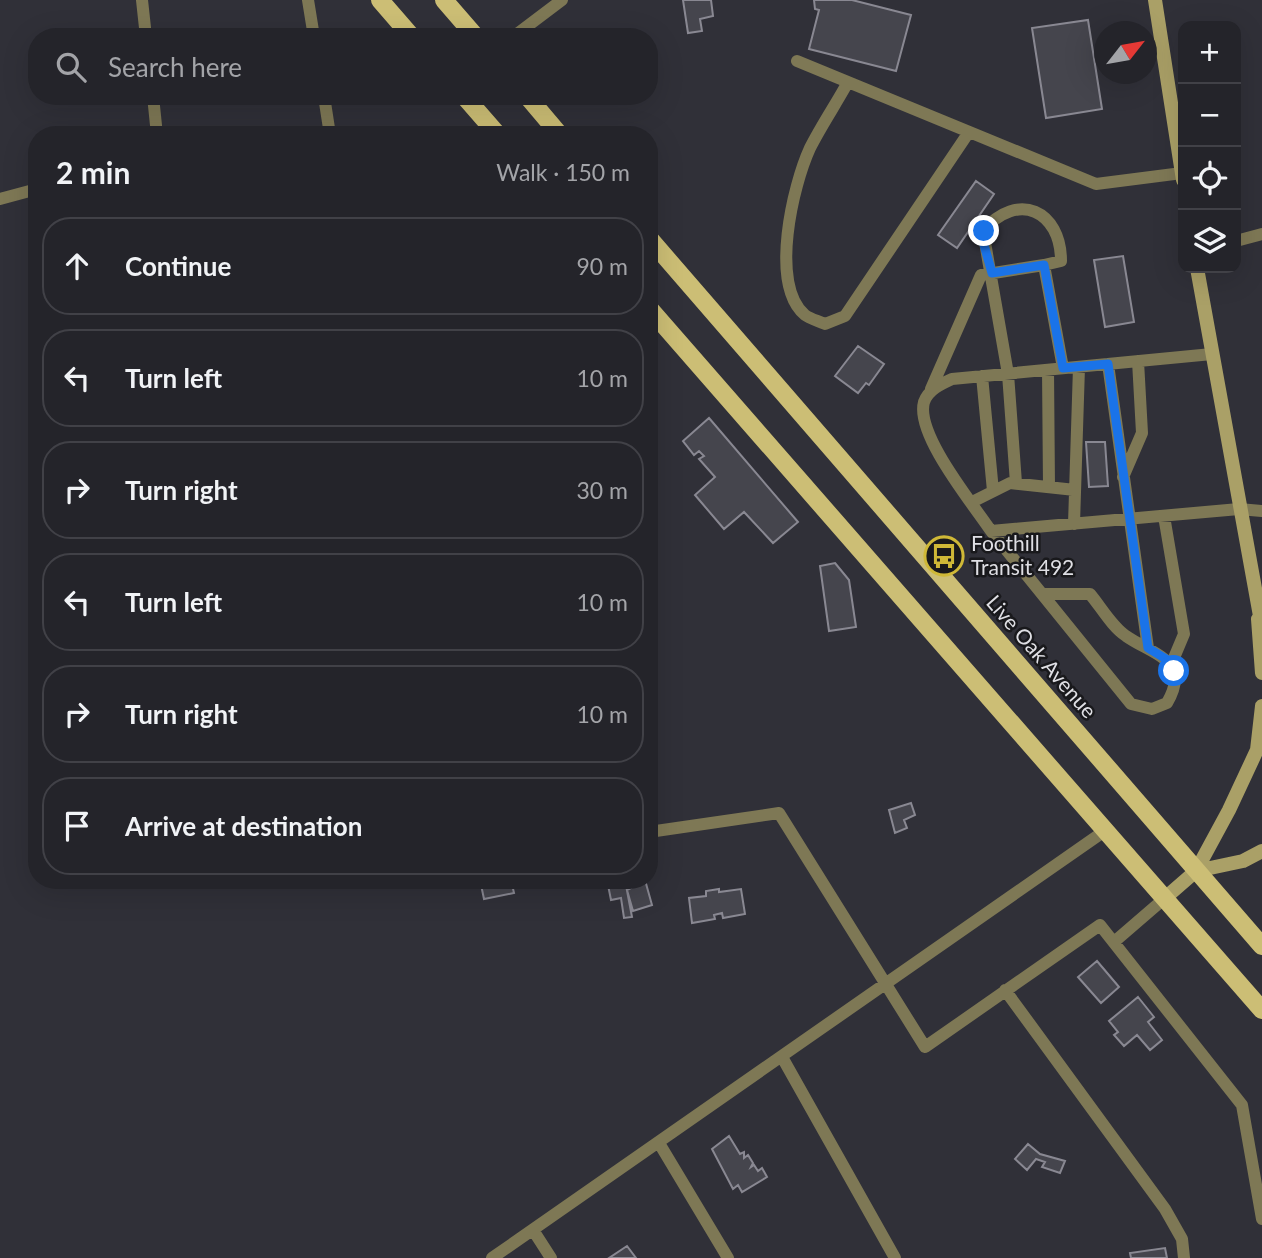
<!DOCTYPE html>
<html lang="en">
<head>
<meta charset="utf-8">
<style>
	:root { --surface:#24242a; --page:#2c2c32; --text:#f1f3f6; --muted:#a3a4a8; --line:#414147 }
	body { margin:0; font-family:Lato,sans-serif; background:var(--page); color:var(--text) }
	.controls { position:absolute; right:21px; top:21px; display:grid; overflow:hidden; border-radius:14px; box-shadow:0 7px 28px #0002 }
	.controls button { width:63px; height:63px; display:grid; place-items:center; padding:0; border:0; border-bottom:2px solid var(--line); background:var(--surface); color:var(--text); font:35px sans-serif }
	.compass { position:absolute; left:1094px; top:21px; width:63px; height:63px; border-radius:50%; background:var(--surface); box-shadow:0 7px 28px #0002; rotate:59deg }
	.stop { position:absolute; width:21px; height:21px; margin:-16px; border:5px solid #1a73e8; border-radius:50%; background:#fff }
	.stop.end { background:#1a73e8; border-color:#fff; box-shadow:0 2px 7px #0008 }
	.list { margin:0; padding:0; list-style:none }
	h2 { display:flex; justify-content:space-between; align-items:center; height:91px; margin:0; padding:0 28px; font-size:30px }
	h2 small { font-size:23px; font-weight:400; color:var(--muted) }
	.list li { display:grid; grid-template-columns:46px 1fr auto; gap:21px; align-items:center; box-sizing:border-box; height:98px; margin:0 14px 14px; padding:0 14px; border:2px solid var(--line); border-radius:28px }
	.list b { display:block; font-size:26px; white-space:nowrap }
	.list em { font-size:23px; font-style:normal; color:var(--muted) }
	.icon { flex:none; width:38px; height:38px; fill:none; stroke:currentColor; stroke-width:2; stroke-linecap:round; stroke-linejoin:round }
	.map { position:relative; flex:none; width:1262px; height:1258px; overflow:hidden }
	.search { position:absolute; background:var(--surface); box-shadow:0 7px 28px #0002; left:28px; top:28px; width:630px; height:77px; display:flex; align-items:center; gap:18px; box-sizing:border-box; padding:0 24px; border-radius:28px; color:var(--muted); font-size:26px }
	.panel { position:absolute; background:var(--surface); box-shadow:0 7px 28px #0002; left:28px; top:126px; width:630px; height:763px; border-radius:28px }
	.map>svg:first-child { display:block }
</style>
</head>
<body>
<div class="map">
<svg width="1262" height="1258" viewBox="0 0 1262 1258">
	<rect width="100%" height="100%" fill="#303038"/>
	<path fill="#45454d" stroke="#898892" stroke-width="2" d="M683,0H711L713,16L700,19L702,31L688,33Z
		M814,0H852L911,15L896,71L809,49L819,10L815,9Z
		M1088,20L1102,109L1046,118L1032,28Z
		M976,181L994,194L957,248L938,235Z
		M1123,256L1134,322L1105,327L1094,260Z
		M858,346L884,364L869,385L866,383L858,393L835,376Z
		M709,418L798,522L773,543L744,512L724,529L695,495L715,477L699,459L704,456L699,451L694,455L683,441Z
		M1086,442H1105L1108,486L1089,487Z
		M835,563L849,580L856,627L829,631L820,566Z
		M911,803L915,815L904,820L907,828L895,833L889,810Z
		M480,880H511L514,893L484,899Z
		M607,880H625L632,917L624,918L621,898L611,900Z
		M628,880H645L652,905L633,911L627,890L631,888Z
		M719,889V892L741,889L745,914L723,918L722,913L714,915L715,919L692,923L689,898L706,896V891Z
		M1097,961L1119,987L1101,1003L1078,977Z
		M1138,997L1154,1017L1148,1022L1162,1040L1150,1050L1137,1035L1124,1046L1114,1035L1118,1032L1109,1021Z
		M729,1136L740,1154L744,1152V1158L748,1155L753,1163L751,1167L754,1165L758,1171L762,1168L767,1177L742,1192L738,1185L733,1189L712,1149Z
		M1028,1144L1040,1154L1065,1161L1060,1173L1042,1167L1045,1162L1036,1159L1027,1170L1015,1159Z
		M627,1246L636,1258H609Z
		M1165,1248L1167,1258H1131L1130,1253Z"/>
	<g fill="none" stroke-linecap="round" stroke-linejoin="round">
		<path stroke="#7e7855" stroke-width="12" d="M142,0L146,37
			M308,0L314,37
			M513,37L562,0
			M797,61L1096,184L1182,173
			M848,82C836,104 821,126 810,148C793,185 769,285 805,315C810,319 819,321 825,324L845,316L969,132
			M153,96L157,135
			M324,96L330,135
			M0,199L37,189
			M1236,241L1262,234
			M1212,354L952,379C941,384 928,390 924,402C915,434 973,504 991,531L1239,509L1262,511
			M1108,364L1148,648
			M1048,370L1049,487
			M982,376L993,491
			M931,389L981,275L1044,265L1063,368
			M1123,477L1142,433L1138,361
			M1016,483L1008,374L983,231C1018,190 1061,211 1061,261L1044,265
			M972,502L1010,483L1075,490
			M1164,516L1184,634L1171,665
			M1074,524L1079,367
			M991,531L1131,704L1152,709L1167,703C1192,660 1153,655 1126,636C1112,627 1101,607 1090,594H1042
			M649,832L779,813L925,1047L1100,925L1242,1105L1262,1219
			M1114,942L1165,898
			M1005,990L1165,1209L1182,1239L1184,1258
			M782,1057L895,1258
			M659,1143L728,1258
			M533,1230L551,1258
			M492,1258L1106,830"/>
		<path stroke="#aaa067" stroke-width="14" d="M1155,0L1183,180
			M1197,268L1262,627
			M1258,619L1262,673
			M1196,871L1243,861L1262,851
			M1165,898L1196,871L1229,810L1257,750L1262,706"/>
		<path stroke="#ccbe75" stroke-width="18" d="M380,0L412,37
			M444,0L476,37
			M464,96L498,135
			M527,96L560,135
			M649,238L1262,946
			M649,308L1262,1010"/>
	</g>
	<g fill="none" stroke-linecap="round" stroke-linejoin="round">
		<path stroke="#1a73e8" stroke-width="9" d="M984,231V245L992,273L1044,265L1063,368L1108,364L1148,648L1166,659L1174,671"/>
	</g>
	<defs>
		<g id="bus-ring" transform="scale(2.0125)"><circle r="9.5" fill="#19191c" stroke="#cfb837" stroke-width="1.5"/><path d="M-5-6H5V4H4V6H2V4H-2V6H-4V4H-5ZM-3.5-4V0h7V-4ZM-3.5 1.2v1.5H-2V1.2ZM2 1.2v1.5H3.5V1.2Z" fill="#cfb837"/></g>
	</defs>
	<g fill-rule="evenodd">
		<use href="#bus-ring" x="944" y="556"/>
	</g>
	<g text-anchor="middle" stroke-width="5" stroke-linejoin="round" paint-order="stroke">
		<g font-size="21" fill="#dfdfe4" stroke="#19191c" text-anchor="start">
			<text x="971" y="551">Foothill<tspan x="971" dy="24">Transit 492</tspan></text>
		</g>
		<g font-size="21" fill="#dfdfe4" stroke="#19191c">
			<text transform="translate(1041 657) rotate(49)" y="7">Live Oak Avenue</text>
		</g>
	</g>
</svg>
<div class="controls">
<button>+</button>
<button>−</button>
<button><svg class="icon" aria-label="locate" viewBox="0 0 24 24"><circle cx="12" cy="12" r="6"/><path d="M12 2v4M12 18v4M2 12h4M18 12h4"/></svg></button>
<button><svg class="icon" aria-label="layers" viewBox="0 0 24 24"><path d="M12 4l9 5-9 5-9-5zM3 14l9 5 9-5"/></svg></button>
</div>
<svg class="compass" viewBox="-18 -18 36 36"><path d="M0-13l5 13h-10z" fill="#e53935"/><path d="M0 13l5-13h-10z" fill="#a3a4a8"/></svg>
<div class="stop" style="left:1174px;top:671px"></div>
<div class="stop end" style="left:984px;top:231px"></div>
<div class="search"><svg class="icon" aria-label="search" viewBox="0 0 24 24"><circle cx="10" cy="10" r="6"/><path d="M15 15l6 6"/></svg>Search here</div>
<section class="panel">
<h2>2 min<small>Walk · 150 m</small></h2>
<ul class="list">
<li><svg class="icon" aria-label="ahead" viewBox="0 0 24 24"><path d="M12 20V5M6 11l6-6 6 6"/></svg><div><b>Continue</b></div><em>90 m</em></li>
<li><svg class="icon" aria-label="left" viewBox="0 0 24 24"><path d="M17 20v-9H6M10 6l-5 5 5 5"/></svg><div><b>Turn left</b></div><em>10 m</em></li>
<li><svg class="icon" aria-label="right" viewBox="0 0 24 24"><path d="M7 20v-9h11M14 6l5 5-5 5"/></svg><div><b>Turn right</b></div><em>30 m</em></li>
<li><svg class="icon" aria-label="left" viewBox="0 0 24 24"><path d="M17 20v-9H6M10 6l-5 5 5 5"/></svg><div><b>Turn left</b></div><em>10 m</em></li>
<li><svg class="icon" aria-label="right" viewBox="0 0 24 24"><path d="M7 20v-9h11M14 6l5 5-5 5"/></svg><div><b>Turn right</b></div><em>10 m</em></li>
<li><svg class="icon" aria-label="arrive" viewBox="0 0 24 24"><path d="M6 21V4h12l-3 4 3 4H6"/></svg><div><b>Arrive at destination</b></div></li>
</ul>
</section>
</div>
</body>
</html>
